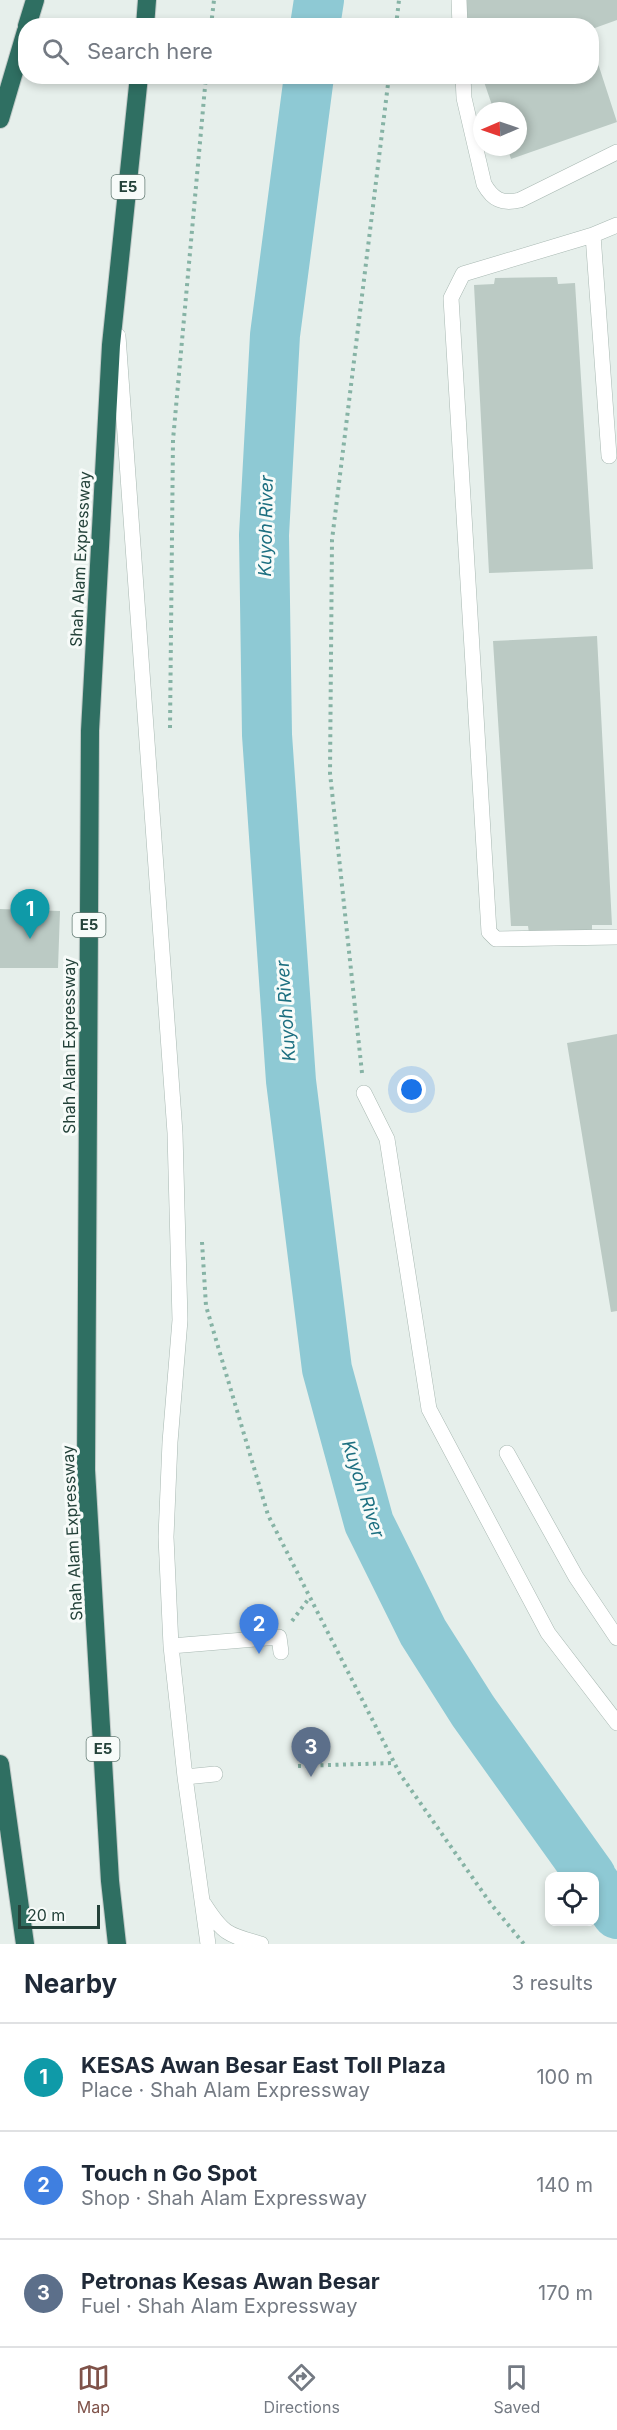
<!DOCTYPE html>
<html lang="en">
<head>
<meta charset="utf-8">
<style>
	:root { --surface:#fff; --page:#f2f2f3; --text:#1f2937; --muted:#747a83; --line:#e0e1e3; --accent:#7f5249 }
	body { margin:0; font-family:Inter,sans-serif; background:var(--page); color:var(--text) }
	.controls { position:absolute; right:18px; bottom:18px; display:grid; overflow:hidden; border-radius:12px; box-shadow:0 3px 9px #0003 }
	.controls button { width:54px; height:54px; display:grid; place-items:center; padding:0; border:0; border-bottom:2px solid var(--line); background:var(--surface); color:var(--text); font:30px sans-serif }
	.compass { position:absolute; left:473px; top:102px; width:54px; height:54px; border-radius:50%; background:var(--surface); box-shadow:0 3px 9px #0003; rotate:268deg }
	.scale { position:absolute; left:18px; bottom:15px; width:82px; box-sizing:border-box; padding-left:6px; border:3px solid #24423a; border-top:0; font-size:16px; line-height:21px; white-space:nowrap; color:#24423a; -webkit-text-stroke:4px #f7fbf9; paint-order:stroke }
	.you { position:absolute; left:412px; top:1090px; width:21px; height:21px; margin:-15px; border:4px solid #fff; border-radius:50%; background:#1a73e8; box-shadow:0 0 0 9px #1a73e833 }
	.badge { display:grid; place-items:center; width:39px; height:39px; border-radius:50%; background:var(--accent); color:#fff; font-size:20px; font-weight:700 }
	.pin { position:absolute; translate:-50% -50px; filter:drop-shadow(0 2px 3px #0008) }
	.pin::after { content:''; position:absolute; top:32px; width:21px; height:18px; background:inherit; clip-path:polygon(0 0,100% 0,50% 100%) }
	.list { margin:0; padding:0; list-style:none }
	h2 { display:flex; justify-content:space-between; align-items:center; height:78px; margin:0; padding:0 24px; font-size:26px }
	h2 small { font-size:20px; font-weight:400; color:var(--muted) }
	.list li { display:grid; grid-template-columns:39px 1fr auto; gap:18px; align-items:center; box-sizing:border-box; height:108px; padding:0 24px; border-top:2px solid var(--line) }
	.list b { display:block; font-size:22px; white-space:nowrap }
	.list p { margin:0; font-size:20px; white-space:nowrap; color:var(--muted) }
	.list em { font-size:20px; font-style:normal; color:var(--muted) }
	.icon { flex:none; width:33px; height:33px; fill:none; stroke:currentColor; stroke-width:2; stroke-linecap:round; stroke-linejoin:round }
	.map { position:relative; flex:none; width:617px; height:1944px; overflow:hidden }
	.search { position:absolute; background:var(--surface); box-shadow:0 3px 9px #0003; left:18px; right:18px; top:18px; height:66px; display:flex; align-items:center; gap:15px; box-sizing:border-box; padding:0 21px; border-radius:24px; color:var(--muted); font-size:22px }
	.sheet { height:402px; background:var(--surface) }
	nav { display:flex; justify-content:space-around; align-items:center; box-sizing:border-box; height:84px; border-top:2px solid var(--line); background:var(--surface); font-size:16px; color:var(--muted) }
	nav a { display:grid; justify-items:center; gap:3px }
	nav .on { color:var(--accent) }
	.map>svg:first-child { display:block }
</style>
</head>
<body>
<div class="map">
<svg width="617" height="1944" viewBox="0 0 617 1944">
	<rect width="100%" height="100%" fill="#e6efeb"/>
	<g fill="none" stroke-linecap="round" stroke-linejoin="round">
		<path stroke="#8ec9d4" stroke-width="50" d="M315,26L319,0
			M309,76L275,335L264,535L267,735L291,1081L327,1369L369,1523L423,1632L473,1711L591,1876
			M594,1882L617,1914"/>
	</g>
	<path fill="#bbcac4" d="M455,0H617V20L592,29V26H464Z
		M592,45L617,122L511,159L507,147H518V111H494L482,76H592Z
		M557,277L558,284L575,283L593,569L489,573L474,285L494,284L495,278Z
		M597,636L612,925H592V932L529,933L528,926H511L493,641Z
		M0,909L60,911L58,968H0Z
		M617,1034V1311L611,1312L567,1043Z"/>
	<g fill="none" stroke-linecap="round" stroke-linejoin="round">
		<g stroke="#a8b8b2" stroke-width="16">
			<path id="lane" d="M459,0L460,26
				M463,76L464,98L484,184C493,200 502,204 520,200L617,152
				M617,225L593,235L463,274L451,298L489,932L496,939L617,937
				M593,235L609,456
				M118,336L175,1133L180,1320L170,1442L166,1537L171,1646L185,1777L208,1944
				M364,1093L387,1139L429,1409L548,1633L617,1723
				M507,1453L576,1577L617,1638
				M171,1646L279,1637L281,1652
				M185,1777L215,1774
				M204,1904C223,1934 228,1935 261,1944"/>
		</g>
		<g stroke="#c2cac8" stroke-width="20">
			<path id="highway" d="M27,26L35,0
				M145,26L147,0
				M0,119L26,31
				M0,1764L25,1944
				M117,1944L110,1881L86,1470L90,731L111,345L139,76"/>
		</g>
		<path stroke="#86b3a5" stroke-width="4" stroke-dasharray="3 4.5" stroke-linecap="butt" d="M211,26L214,0
			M396,26L399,0
			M170,728L173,440L206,76
			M362,1073L330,773L332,540L389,76
			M202,1242L206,1306L268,1515L400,1774L491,1904L524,1944
			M292,1621L310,1597
			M298,1766L394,1763"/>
		<use href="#lane" stroke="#fff" stroke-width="15"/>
		<use href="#highway" stroke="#2f6f62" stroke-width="18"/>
	</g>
	<g text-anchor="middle" stroke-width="6" stroke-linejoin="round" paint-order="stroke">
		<g fill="#f7fbf9" stroke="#637a73" stroke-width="1.5">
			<rect x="111.5" y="175" width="33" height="24" rx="4.5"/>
			<rect x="72.5" y="913" width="33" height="24" rx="4.5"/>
			<rect x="86.5" y="1737" width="33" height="24" rx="4.5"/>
		</g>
		<g font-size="15" font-weight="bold" fill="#24423a">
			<text x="128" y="192">E5</text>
			<text x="89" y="930">E5</text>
			<text x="103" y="1754">E5</text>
		</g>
		<g font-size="16" fill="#24423a" stroke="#f7fbf9">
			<text transform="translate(80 559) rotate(-87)" y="6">Shah Alam Expressway</text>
			<text transform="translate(69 1046) rotate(-90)" y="6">Shah Alam Expressway</text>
			<text transform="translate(72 1533) rotate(-93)" y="6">Shah Alam Expressway</text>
		</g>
		<g font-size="18" font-style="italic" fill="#1c6f80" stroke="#f7fbf9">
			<text transform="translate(266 526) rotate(-89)" y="6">Kuyoh River</text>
			<text transform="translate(286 1011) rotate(-94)" y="6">Kuyoh River</text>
			<text transform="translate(363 1489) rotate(72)" y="6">Kuyoh River</text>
		</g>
	</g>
</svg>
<div class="controls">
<button><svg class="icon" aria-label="locate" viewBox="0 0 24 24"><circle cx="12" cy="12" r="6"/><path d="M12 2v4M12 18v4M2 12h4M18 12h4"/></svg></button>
</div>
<svg class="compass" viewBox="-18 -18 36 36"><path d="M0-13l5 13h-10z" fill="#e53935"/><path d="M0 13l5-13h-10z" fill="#747a83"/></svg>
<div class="scale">20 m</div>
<div class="you"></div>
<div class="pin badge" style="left:30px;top:939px;background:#0f9aa8">1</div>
<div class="pin badge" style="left:259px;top:1654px;background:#3f7fe0">2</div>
<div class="pin badge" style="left:311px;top:1777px;background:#5c6f8a">3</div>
<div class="search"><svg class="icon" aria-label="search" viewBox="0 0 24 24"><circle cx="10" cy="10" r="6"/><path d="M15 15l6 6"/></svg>Search here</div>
</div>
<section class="sheet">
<h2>Nearby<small>3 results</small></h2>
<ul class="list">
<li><span class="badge" style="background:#0f9aa8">1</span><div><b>KESAS Awan Besar East Toll Plaza</b><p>Place · Shah Alam Expressway</p></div><em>100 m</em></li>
<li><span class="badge" style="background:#3f7fe0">2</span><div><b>Touch n Go Spot</b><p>Shop · Shah Alam Expressway</p></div><em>140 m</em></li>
<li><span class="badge" style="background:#5c6f8a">3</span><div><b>Petronas Kesas Awan Besar</b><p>Fuel · Shah Alam Expressway</p></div><em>170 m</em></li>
</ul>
</section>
<nav>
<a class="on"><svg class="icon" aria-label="map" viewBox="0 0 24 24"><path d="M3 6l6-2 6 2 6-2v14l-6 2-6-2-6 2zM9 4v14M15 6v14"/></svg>Map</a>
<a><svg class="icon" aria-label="directions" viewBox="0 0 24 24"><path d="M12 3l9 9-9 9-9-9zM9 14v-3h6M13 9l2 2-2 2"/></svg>Directions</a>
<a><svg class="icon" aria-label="saved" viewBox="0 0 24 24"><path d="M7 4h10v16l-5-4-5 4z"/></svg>Saved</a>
</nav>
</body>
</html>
